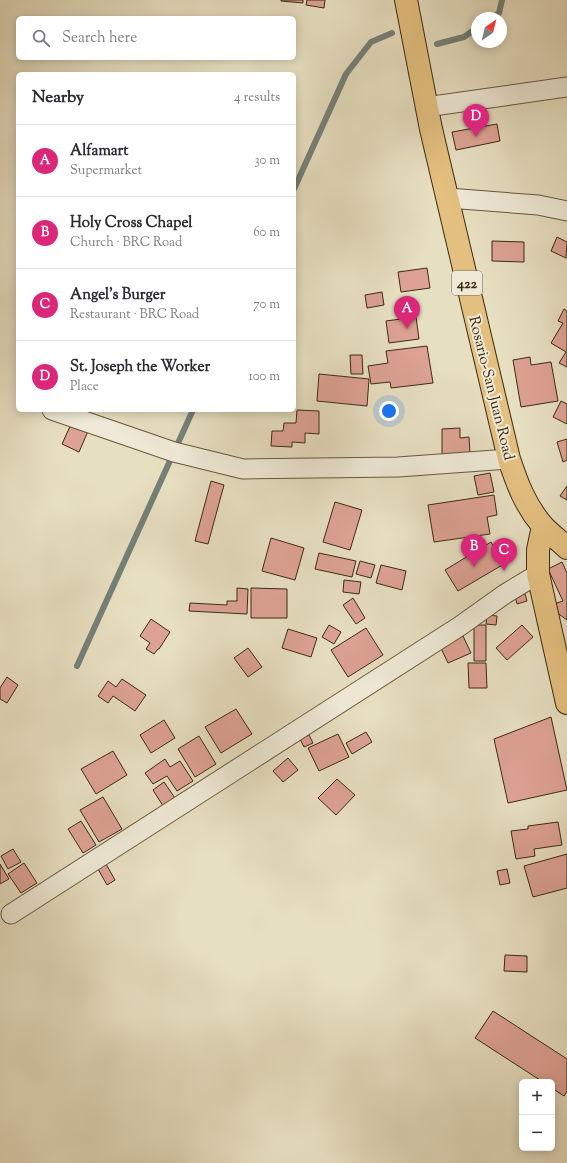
<!DOCTYPE html>
<html lang="en">
<head>
<meta charset="utf-8">
<style>
	:root { --surface:#fff; --page:#f2f2f3; --text:#2b2b33; --muted:#7c7c81; --line:#e1e1e2; --accent:#db2777 }
	body { margin:0; font-family:"Sorts Mill Goudy",serif; background:var(--page); color:var(--text) }
	.controls { position:absolute; right:12px; bottom:12px; display:grid; overflow:hidden; border-radius:6px; box-shadow:0 2px 10px #0003 }
	.controls button { width:36px; height:36px; display:grid; place-items:center; padding:0; border:0; border-bottom:1px solid var(--line); background:var(--surface); color:var(--text); font:20px sans-serif }
	.compass { position:absolute; left:471px; top:12px; width:36px; height:36px; border-radius:50%; background:var(--surface); box-shadow:0 2px 10px #0003; rotate:35deg }
	.you { position:absolute; left:389px; top:411px; width:14px; height:14px; margin:-10px; border:3px solid #fff; border-radius:50%; background:#1a73e8; box-shadow:0 0 0 6px #1a73e833 }
	.badge { display:grid; place-items:center; width:26px; height:26px; border-radius:50%; background:var(--accent); color:#fff; font-size:13px; font-weight:700 }
	.pin { position:absolute; translate:-50% -33px; filter:drop-shadow(0 1px 2px #0008) }
	.pin::after { content:''; position:absolute; top:21px; width:14px; height:12px; background:inherit; clip-path:polygon(0 0,100% 0,50% 100%) }
	.list { margin:0; padding:0; list-style:none }
	h2 { display:flex; justify-content:space-between; align-items:center; height:52px; margin:0; padding:0 16px; font-size:17px }
	h2 small { font-size:13px; font-weight:400; color:var(--muted) }
	.list li { display:grid; grid-template-columns:26px 1fr auto; gap:12px; align-items:center; box-sizing:border-box; height:72px; padding:0 16px; border-top:1px solid var(--line) }
	.list b { display:block; font-size:15px; white-space:nowrap }
	.list p { margin:0; font-size:13px; white-space:nowrap; color:var(--muted) }
	.list em { font-size:13px; font-style:normal; color:var(--muted) }
	.icon { flex:none; width:22px; height:22px; fill:none; stroke:currentColor; stroke-width:2; stroke-linecap:round; stroke-linejoin:round }
	.map { position:relative; flex:none; width:567px; height:1163px; overflow:hidden }
	.search { position:absolute; background:var(--surface); box-shadow:0 2px 10px #0003; left:16px; top:16px; width:280px; height:44px; display:flex; align-items:center; gap:10px; box-sizing:border-box; padding:0 14px; border-radius:6px; color:var(--muted); font-size:15px }
	.panel { position:absolute; background:var(--surface); box-shadow:0 2px 10px #0003; left:16px; top:72px; width:280px; height:340px; border-radius:6px }
	.map>svg:first-child { display:block }
</style>
</head>
<body>
<div class="map">
<svg width="567" height="1163" viewBox="0 0 567 1163">
	<rect width="100%" height="100%" fill="#e7dfc1"/>
	<filter id="stains"><feTurbulence type="fractalNoise" baseFrequency=".005" numOctaves="4"/><feColorMatrix values="0 0 0 0 .2 0 0 0 0 .09 0 0 0 0 .02 0 0 0 .5 -.17"/></filter>
	<radialGradient id="worn" r=".72"><stop offset=".6" stop-color="#630" stop-opacity="0"/><stop offset="1" stop-color="#630" stop-opacity=".3"/></radialGradient>
	<g fill="none" stroke-linecap="round" stroke-linejoin="round">
		<path stroke="#758079" stroke-width="6" d="M492,18L499,13L502,0
			M437,44L464,37L477,28
			M294,189L346,74L371,42L392,33
			M77,666L193,410"/>
	</g>
	<path fill="#dda293" stroke="#3d2a14" d="M281,0H303V3L281,1Z
		M307,0H325L324,8L306,5Z
		M497,124L500,141L456,150L452,132Z
		M557,237L567,242L566,258L551,251Z
		M492,241L524,242V262L492,261Z
		M427,268L430,288L401,292L398,272Z
		M382,292L384,305L367,308L365,295Z
		M564,309L567,311V367L559,363L566,352L551,343L563,323L558,321Z
		M416,317L419,339L389,343L386,321Z
		M427,346L433,383L391,388L390,382L371,384L368,366L388,363L386,351Z
		M350,355H362L363,374H351Z
		M530,357L531,365L551,362L558,401L521,407L513,360Z
		M319,374L369,379L367,406L317,401Z
		M561,401L567,404V424L553,417Z
		M297,410L319,411V434L305,433V443L292,442V447L271,446L272,431H283L284,423H296Z
		M72,422L89,429L79,452L62,444Z
		M460,428V438L469,437L470,453L442,455V429Z
		M567,439V460L563,462L557,442Z
		M490,473L494,492L478,495L474,476Z
		M211,481L224,485L208,544L195,541Z
		M567,486V500L560,496Z
		M494,495L497,515L487,517L490,534L434,542L428,505Z
		M335,502L362,510L350,550L323,542Z
		M271,538L304,548L295,580L262,571Z
		M491,542L504,564L458,591L445,570Z
		M319,553L356,561L352,577L315,569Z
		M360,561L375,565L371,578L356,574Z
		M562,562L567,573V620L548,606L563,601L548,569Z
		M381,565L406,571L402,590L376,583Z
		M344,580L361,582L359,594L343,592Z
		M237,588L248,589L247,614L189,611L190,603L227,605V601H237Z
		M251,588L287,589V618H251Z
		M525,594L527,601L517,604L515,596Z
		M353,598L365,618L356,624L343,605Z
		M487,615L497,616L496,625L486,624Z
		M151,619L170,632L159,649H158L154,654L146,649L150,643L140,636Z
		M329,625L341,632L334,644L322,637Z
		M474,625H486V661H474Z
		M522,625L533,637L507,660L496,648Z
		M366,628L383,655L348,677L331,650Z
		M288,629L317,638L311,657L282,648Z
		M463,636L471,653L448,663L440,646Z
		M248,648L262,667L248,677L234,658Z
		M468,663H486L487,688H469Z
		M7,677L18,685L7,703L0,699V688Z
		M122,679L146,695L135,711L113,696L108,703L98,696L108,681L116,687Z
		M236,709L252,734L221,753L205,727Z
		M551,717L567,790L508,803L494,739Z
		M164,720L175,738L151,753L140,735Z
		M366,732L372,742L352,754L346,743Z
		M338,734L349,757L319,771L308,748Z
		M309,735L313,743L304,747L300,739Z
		M199,736L216,764L195,777L178,749Z
		M113,751L127,775L96,794L81,769Z
		M288,758L298,770L283,782L273,771Z
		M165,759L170,767L180,761L193,781L177,791L167,776L153,784L145,773Z
		M337,779L355,795L336,815L318,798Z
		M164,782L177,801L165,809L153,790Z
		M103,797L122,829L99,842L80,810Z
		M81,821L96,845L83,853L68,829Z
		M558,822L562,845L534,849L535,856L516,859L511,831L528,829V826Z
		M13,849L21,862L8,869L1,856Z
		M567,854V888L533,897L524,866Z
		M24,863L37,883L21,893L8,874Z
		M0,864L9,879L0,884Z
		M106,864L115,880L107,885L98,869Z
		M507,869L510,883L500,885L497,871Z
		M505,955L527,956V972L504,971Z
		M493,1011L567,1059V1091L564,1096L552,1088V1082H543L475,1038Z"/>
	<g fill="none" stroke-linecap="round" stroke-linejoin="round">
		<g stroke="#68573f" stroke-width="21">
			<path id="minor" d="M426,107L567,87
				M448,198L538,205L567,211
				M52,410L174,452L243,469L398,467L509,459
				M11,914L460,626L505,594L538,574"/>
		</g>
		<g stroke="#3d2a14" stroke-width="24">
			<path id="major" d="M406,0L431,129L509,459C517,483 525,505 542,525C549,533 559,540 567,548
				M543,526L538,550V574L567,703"/>
		</g>
		<use href="#minor" stroke="#efead7" stroke-width="19"/>
		<use href="#major" stroke="#e4c080" stroke-width="22"/>
	</g>
	<g text-anchor="middle" stroke-width="4" stroke-linejoin="round" paint-order="stroke">
		<rect fill="#efead7" stroke="#72644e" stroke-width="1" x="452" y="271" width="30" height="24" rx="3"/>
		<g font-size="14" font-weight="bold" fill="#3d2a14">
			<text x="467" y="288">422</text>
		</g>
		<g font-size="15" fill="#3d2a14" stroke="#efead7">
			<text transform="translate(492 388) rotate(76)" y="5">Rosario-San Juan Road</text>
		</g>
	</g>
	<rect width="100%" height="100%" filter="url(#stains)"/>
	<rect width="100%" height="100%" fill="url(#worn)"/>
</svg>
<div class="controls">
<button>+</button>
<button>−</button>
</div>
<svg class="compass" viewBox="-18 -18 36 36"><path d="M0-13l5 13h-10z" fill="#e53935"/><path d="M0 13l5-13h-10z" fill="#7c7c81"/></svg>
<div class="you"></div>
<div class="pin badge" style="left:407px;top:329px">A</div>
<div class="pin badge" style="left:474px;top:567px">B</div>
<div class="pin badge" style="left:504px;top:571px">C</div>
<div class="pin badge" style="left:476px;top:137px">D</div>
<div class="search"><svg class="icon" aria-label="search" viewBox="0 0 24 24"><circle cx="10" cy="10" r="6"/><path d="M15 15l6 6"/></svg>Search here</div>
<section class="panel">
<h2>Nearby<small>4 results</small></h2>
<ul class="list">
<li><span class="badge">A</span><div><b>Alfamart</b><p>Supermarket</p></div><em>30 m</em></li>
<li><span class="badge">B</span><div><b>Holy Cross Chapel</b><p>Church · BRC Road</p></div><em>60 m</em></li>
<li><span class="badge">C</span><div><b>Angel's Burger</b><p>Restaurant · BRC Road</p></div><em>70 m</em></li>
<li><span class="badge">D</span><div><b>St. Joseph the Worker</b><p>Place</p></div><em>100 m</em></li>
</ul>
</section>
</div>
</body>
</html>
